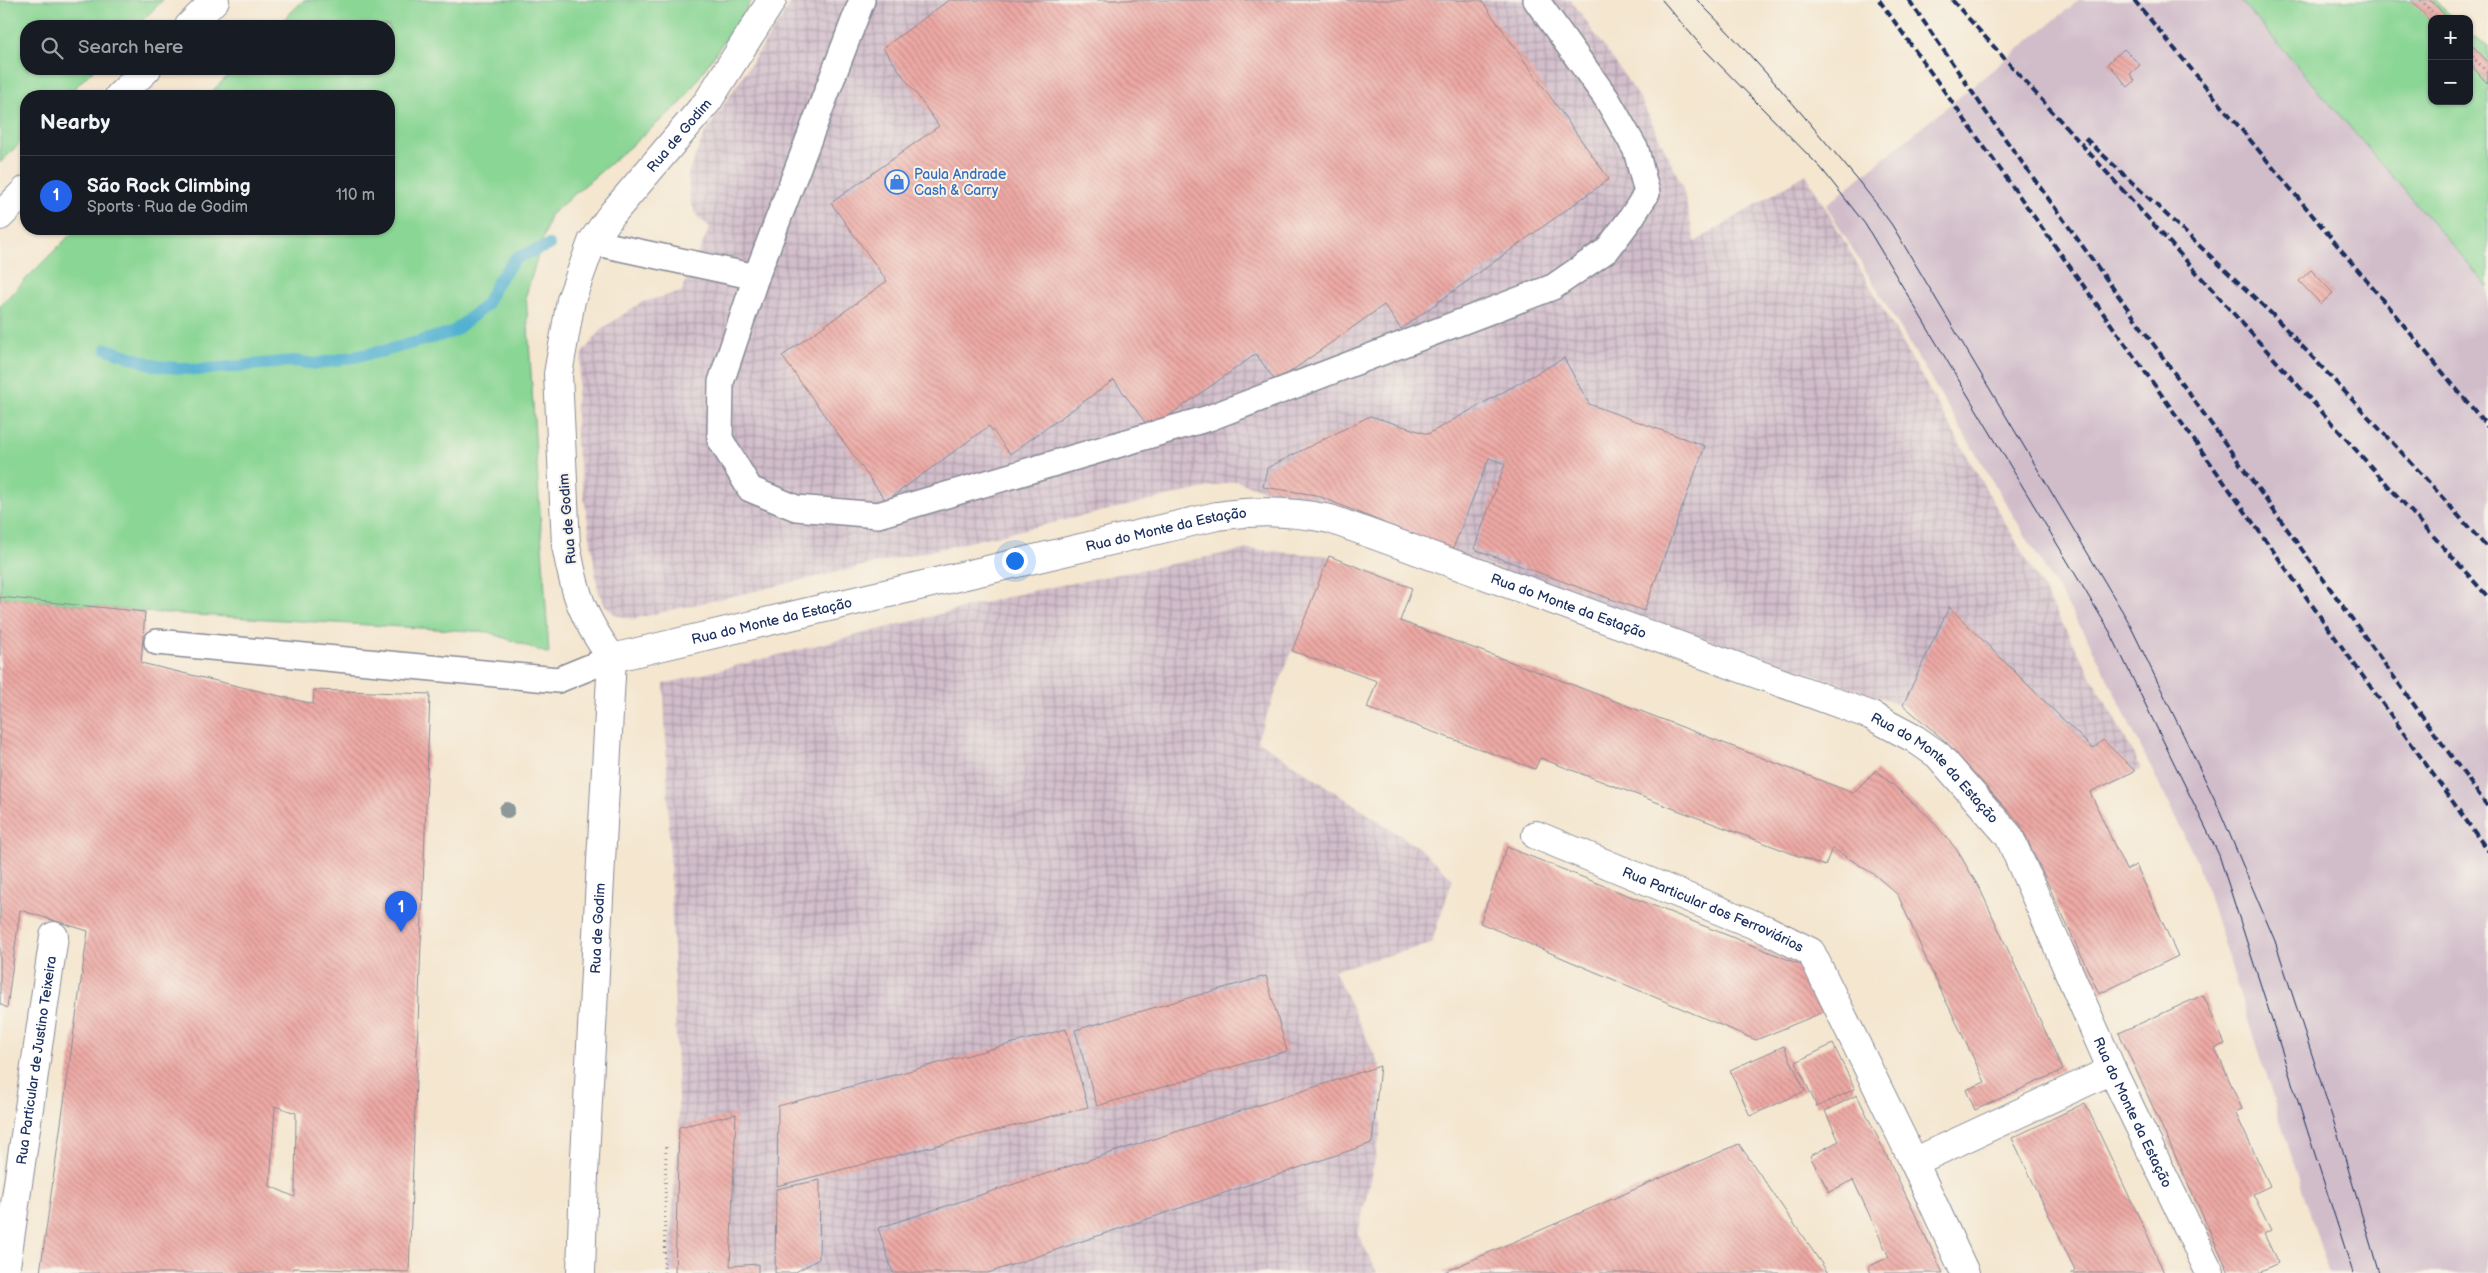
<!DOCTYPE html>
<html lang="en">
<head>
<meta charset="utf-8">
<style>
	:root { --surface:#171b24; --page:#242831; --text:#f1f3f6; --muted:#9ea1a6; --line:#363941; --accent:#2563eb }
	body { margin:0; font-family:"Balsamiq Sans",sans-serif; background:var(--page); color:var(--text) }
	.controls { position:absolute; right:15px; top:15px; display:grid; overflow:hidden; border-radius:10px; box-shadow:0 1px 4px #0004 }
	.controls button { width:45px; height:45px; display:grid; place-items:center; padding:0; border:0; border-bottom:1px solid var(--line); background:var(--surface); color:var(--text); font:25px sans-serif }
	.you { position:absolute; left:1014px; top:560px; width:18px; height:18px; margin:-12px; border:4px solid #fff; border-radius:50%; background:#1a73e8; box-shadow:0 0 0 8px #1a73e833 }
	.badge { display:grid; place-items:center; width:32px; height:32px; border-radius:50%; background:var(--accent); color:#fff; font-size:16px; font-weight:700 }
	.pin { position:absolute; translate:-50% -41px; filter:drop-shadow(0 1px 2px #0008) }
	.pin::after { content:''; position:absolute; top:26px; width:18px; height:15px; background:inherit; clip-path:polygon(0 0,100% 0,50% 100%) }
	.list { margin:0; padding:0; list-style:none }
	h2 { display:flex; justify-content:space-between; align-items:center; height:65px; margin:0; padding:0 20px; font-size:21px }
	h2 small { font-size:16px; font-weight:400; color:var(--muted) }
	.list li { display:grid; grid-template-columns:32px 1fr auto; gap:15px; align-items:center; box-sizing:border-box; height:80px; padding:0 20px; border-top:1px solid var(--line) }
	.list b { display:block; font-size:19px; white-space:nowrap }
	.list p { margin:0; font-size:16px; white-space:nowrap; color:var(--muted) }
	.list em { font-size:16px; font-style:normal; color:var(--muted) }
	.icon { flex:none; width:28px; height:28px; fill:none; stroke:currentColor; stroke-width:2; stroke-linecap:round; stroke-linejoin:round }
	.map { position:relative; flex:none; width:2488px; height:1273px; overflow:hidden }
	.search { position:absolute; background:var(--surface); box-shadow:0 1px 4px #0004; left:20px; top:20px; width:375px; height:55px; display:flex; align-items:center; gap:12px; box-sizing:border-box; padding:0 18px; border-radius:20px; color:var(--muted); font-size:19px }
	.panel { position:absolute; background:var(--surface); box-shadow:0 1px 4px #0004; left:20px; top:90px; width:375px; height:145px; border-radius:20px }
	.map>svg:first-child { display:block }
</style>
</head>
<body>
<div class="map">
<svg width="2488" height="1273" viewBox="0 0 2488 1273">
	<defs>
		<pattern id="industrial-grid" width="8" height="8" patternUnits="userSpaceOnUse" patternTransform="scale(1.25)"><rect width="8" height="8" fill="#d1bdca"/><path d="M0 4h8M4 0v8" fill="none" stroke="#a99aa7"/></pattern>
		<pattern id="building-back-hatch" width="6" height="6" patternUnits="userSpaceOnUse" patternTransform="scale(1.25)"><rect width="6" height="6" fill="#eea9a4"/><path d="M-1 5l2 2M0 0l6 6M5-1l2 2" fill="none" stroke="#c08a89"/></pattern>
	</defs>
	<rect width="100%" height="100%" fill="#f7f3e8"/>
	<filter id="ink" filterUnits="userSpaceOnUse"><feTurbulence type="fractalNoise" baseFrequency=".02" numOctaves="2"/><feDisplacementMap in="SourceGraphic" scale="10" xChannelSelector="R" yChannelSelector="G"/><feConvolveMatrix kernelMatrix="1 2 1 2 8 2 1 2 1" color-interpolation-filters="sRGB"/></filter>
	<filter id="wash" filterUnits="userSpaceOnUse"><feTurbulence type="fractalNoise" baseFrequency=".0096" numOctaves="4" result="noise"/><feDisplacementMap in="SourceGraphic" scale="20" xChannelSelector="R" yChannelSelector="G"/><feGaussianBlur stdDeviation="1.12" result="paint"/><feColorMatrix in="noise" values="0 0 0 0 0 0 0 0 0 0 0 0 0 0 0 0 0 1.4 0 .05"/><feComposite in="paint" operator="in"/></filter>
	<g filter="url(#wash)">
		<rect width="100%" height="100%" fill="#f4e6cf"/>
		<path fill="url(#industrial-grid)" d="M793,0H1571L1640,98L1682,185L1695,242L1806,174L2050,601L2142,769L2020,824L1945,740L1903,705L1236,481L632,619L615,615L604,604L598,590L576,443V402L582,353L603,328L642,302L681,292L710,227L698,217L690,201L688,174L704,135Z
			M1248,549L1329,556L1257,740L1422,850L1453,879L1431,944L1334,970L1380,1066L1381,1131L1358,1234L1377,1273H668L679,1127L664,684L1031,591Z"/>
		<path fill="#d1bdca" d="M2079,0H2240L2488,287V1273H2329L2198,864L2090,643L1826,205Z"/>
		<path fill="#8ad694" stroke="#528279" d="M0,0H163L137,26H26V69H94L67,96H26V137L0,163Z
			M304,0H752L682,102L550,215L526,295L549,654L488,632L145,612L0,597V305L76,229H389V96H207L235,69H389V26H277Z
			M2240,0H2436L2453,19H2432V101H2469V33L2488,46V287Z"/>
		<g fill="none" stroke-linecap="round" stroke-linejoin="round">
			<path stroke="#51b1d0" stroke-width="12" d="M107,349L157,366L198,370L293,361L316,364L384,351L453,332L486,305L498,281L516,258L549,245"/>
		</g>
		<g id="blocks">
			<path fill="url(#building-back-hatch)" fill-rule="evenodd" d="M949,0H1481L1609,179L1401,329L1384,305L1276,382L1256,354L1150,429L1114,380L1010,454L989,426L886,501L782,356L887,281L831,203L939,126L883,48Z
				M2411,0H2431L2448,19H2432V23Z
				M2469,42L2488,62V84L2469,63Z
				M2124,49L2140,65L2130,74L2135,81L2128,87L2108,63Z
				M2311,270L2333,293L2321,304L2299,281Z
				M1564,358L1589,404L1705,446L1644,611L1474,549L1505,464L1489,458L1452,551L1316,495L1263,487L1267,468L1370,416L1428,434Z
				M1329,556L1412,588L1400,621L1568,683L1853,793L1876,770L1928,816L1957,850L1981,891L2063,1070L1975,1110L1966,1090L1985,1082L1931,970L1898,895L1875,875L1832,848L1825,866L1540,758L1535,769L1367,708L1377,681L1292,651Z
				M0,597L145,612L141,663L313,704L314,690L430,694L409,1272L293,1268L292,1273H40L88,931L20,910L7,1008L0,1004ZM275,1106L296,1113L295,1197L270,1186Z
				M1949,607L2093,749L2103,740L2135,771L2090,792L2126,870L2136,865L2178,956L2099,994L2020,824L1944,740L1903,705Z
				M1507,847L1809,968L1826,1011L1756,1040L1480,923Z
				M1266,976L1287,1051L1097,1106L1075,1030Z
				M2203,995L2225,1044L2215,1048L2242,1109L2235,1112L2270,1186L2253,1194L2271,1230L2264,1234L2278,1263L2261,1271L2262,1273H2229L2119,1033Z
				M1066,1029L1088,1107L777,1186L778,1106Z
				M1833,1044L1855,1089L1817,1107L1796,1062Z
				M1784,1046L1805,1091L1750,1116L1730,1070Z
				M1380,1066L1372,1143L988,1273H893L878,1228Z
				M1857,1095L1904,1191L1943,1273H1871L1868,1267L1889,1257L1853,1180L1829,1192L1810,1156L1839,1141L1825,1111Z
				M2085,1103L2147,1234L2164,1273H2071L2075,1270L2012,1138Z
				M736,1114L730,1266L758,1264V1273H675L679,1127Z
				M1739,1144L1828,1273H1442Z
				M820,1180L819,1259L794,1273H775L776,1189Z"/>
		</g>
	</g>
	<g filter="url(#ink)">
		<use href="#blocks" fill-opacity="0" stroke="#888a96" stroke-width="1"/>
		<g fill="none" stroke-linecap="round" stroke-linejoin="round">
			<g stroke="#888a96" stroke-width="28">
				<path id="lane" d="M862,0L756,277L721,382L720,439L750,489L796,508L878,515L1209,418L1553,287L1607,250L1631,218L1647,193L1636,150L1607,99L1536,0
					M592,242L756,277
					M157,642L558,680L612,658"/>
			</g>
			<g stroke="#888a96" stroke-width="30">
				<g id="street">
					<path id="s1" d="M612,658L1217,516C1255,510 1292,511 1330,519L1870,715L1915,739L1938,755L2009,836L2112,1070L2210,1273"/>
					<path id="s2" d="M1536,835L1767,930L1811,952L1914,1162L2112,1070"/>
					<path d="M1914,1162L1965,1273"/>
					<path id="s3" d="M5,1273L54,936"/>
					<path id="s4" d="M581,1273L584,1175L612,658C582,617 575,594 566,545L558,374L571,300L592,242L612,214L708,101L772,0"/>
				</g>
			</g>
			<g stroke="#888a96" stroke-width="30">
				<path id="secondary" d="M189,26L215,0
					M119,96L147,69
					M0,216L26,190"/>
			</g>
			<path stroke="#888a96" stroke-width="3" stroke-dasharray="1 4" stroke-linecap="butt" d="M2421,0L2438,19
				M2469,53L2488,73
				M664,1273L666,1147"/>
			<use href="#lane" stroke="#fff" stroke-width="25"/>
			<use href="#street" stroke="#fff" stroke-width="28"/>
			<use href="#secondary" stroke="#fff" stroke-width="28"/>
			<path stroke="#1b2f5e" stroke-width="1" d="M1662,0L1703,48L1821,168L1865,224L2110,632L2219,855L2353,1273
				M1697,0C1741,44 1783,91 1823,139C1847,167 1871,195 1892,225L2127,619L2216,802L2275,941L2340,1141L2379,1273"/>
			<path stroke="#1b2f5e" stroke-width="4" stroke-dasharray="8 4" stroke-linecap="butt" d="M1879,0L2488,851
				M1909,0L1990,118L2488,807
				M1952,0L2488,597
				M2134,0L2488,427
				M2085,138L2273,315L2417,469L2488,549"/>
		</g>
		<circle fill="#8c9899" cx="507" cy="810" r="8"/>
	</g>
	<defs>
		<g id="shop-ring" transform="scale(1.25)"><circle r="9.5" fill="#f7f3e8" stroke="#3f7fe0" stroke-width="1.5"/><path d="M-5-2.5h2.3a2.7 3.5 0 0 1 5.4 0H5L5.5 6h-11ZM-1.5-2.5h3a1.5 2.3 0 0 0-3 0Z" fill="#3f7fe0"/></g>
	</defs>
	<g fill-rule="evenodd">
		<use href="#shop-ring" x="897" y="182"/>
	</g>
	<g text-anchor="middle" stroke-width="4" stroke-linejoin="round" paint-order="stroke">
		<g font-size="14" fill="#1b2f5e" stroke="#f7f3e8">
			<text dy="5" stroke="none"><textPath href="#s4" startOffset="1185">Rua de Godim</textPath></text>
			<text transform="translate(567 519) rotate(-95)" y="5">Rua de Godim</text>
			<text dy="5" stroke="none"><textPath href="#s1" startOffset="569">Rua do Monte da Estação</textPath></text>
			<text dy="5" stroke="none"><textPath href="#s1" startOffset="989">Rua do Monte da Estação</textPath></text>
			<text dy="5" stroke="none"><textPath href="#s1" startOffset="164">Rua do Monte da Estação</textPath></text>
			<text dy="5" stroke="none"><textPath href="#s1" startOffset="1394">Rua do Monte da Estação</textPath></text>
			<text dy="5" stroke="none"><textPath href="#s2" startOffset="192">Rua Particular dos Ferroviários</textPath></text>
			<text dy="5" stroke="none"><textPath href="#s4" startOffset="345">Rua de Godim</textPath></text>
			<text dy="5" stroke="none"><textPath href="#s3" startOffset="215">Rua Particular de Justino Teixeira</textPath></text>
			<text dy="5" stroke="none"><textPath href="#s1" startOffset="1799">Rua do Monte da Estação</textPath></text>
		</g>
		<g font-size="14" fill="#366cbe" stroke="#f7f3e8" text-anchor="start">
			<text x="914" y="179">Paula Andrade<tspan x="914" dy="16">Cash &amp; Carry</tspan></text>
		</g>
	</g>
</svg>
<div class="controls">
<button>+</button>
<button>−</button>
</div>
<div class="you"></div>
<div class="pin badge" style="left:401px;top:932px">1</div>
<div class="search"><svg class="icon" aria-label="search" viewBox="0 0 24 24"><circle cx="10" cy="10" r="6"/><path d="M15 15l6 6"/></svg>Search here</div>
<section class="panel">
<h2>Nearby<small></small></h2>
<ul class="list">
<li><span class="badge">1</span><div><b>São Rock Climbing</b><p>Sports · Rua de Godim</p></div><em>110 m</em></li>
</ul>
</section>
</div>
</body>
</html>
